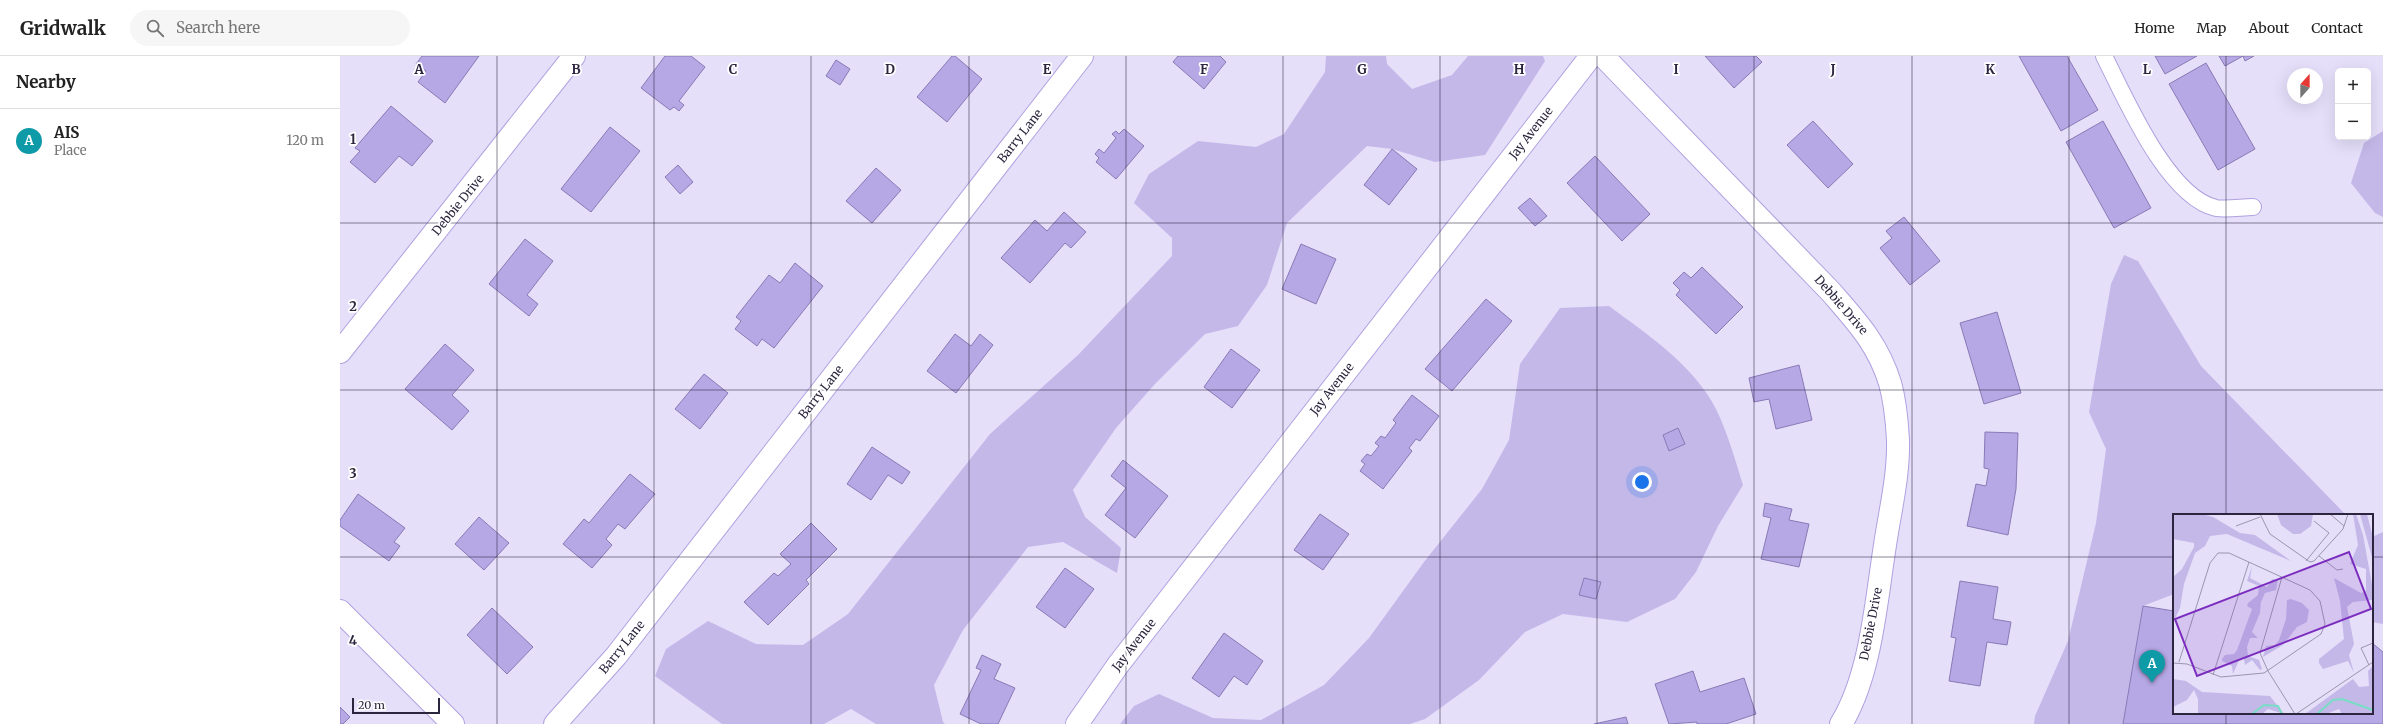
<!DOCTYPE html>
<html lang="en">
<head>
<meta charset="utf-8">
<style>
	:root { --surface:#fff; --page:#f6f6f6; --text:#222; --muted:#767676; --line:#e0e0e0; --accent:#111827 }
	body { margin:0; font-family:Merriweather,serif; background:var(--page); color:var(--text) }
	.controls { position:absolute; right:12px; top:12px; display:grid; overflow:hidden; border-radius:6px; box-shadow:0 4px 16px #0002 }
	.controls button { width:36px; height:36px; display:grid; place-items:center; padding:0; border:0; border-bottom:1px solid var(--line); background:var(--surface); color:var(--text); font:20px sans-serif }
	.compass { position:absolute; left:1947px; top:12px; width:36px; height:36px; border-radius:50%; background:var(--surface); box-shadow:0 4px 16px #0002; rotate:21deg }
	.scale { position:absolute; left:12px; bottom:10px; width:88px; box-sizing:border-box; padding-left:4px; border:2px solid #2c253e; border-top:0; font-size:11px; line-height:14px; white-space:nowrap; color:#2c253e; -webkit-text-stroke:3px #fff; paint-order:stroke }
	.you { position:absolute; left:1302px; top:426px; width:14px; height:14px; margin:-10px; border:3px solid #fff; border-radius:50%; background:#1a73e8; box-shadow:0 0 0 6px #1a73e833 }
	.badge { display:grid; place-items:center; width:26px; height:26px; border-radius:50%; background:var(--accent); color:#fff; font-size:13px; font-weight:700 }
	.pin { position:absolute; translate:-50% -33px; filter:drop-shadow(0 1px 2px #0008) }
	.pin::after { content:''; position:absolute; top:21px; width:14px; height:12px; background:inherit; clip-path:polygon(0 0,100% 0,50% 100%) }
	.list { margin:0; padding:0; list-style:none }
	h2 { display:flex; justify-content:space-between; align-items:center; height:52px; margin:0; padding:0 16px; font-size:17px }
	h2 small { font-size:13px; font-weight:400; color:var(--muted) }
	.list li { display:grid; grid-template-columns:26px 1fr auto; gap:12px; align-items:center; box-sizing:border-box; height:64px; padding:0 16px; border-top:1px solid var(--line) }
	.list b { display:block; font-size:15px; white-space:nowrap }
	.list p { margin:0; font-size:13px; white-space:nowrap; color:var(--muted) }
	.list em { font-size:13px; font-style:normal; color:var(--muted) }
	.icon { flex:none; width:22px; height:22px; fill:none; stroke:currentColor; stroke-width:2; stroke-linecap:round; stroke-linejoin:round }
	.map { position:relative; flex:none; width:2043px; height:668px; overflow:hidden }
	header { display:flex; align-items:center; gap:24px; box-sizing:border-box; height:56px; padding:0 20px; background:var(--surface); border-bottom:1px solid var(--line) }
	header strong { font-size:19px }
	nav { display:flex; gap:22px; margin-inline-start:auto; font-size:14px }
	.search { width:280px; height:36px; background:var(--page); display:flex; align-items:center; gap:10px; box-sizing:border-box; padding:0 14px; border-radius:22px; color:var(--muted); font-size:15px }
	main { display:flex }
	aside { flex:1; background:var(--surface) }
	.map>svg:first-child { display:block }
</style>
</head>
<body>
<header>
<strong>Gridwalk</strong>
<div class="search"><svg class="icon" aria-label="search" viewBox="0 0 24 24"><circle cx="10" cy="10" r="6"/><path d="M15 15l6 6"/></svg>Search here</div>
<nav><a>Home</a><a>Map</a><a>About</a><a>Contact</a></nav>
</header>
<main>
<aside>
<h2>Nearby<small></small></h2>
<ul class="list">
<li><span class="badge" style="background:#0f9aa8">A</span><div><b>AIS</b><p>Place</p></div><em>120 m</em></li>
</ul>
</aside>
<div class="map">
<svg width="2043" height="668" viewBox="0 0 2043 668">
	<rect width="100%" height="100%" fill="#e5dffa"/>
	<path fill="#c4b8e9" d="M986,0H1046L1047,8L1072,33L1112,19L1128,0H1203L1205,5L1145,99L1095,106L1052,93L1027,90L947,167L927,229L898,270L865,278L814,329L776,372L733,434L745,461L781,492L777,517L723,486L688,491L623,574L594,629L603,666L605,668H536L511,653L484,668H382L315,620L326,593L368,565L416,588L463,589L508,558L650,378L738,299L832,200V182L794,147L809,118L858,85L916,91L944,78L985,16Z
		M2043,75V161L2035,157L2011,127L2024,87Z
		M1784,199L1798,205L1861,310L2006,459H1834V538L1803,550L1783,668H1694L1695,660L1728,585L1756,467L1766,393L1749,356L1771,228Z
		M1269,250C1303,275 1340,300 1365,335C1383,359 1394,400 1403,429L1378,470L1356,516L1335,543L1287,566L1223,558L1185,576L1139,624L1085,663L1070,668H780L794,650L819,638L873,662L921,664L984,629L1029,582L1084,506L1142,433L1169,384L1180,308L1220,252Z
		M2043,476V568L2032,566V481Z"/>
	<path fill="#b6a7e5" stroke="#897ab5" d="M82,0H139L105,47L78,26L86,15L76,8Z
		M325,0H351L365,11L339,45L344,49L339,55L334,51L330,54L301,32Z
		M612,0H615L642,23L607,66L577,41Z
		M838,0H880L886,6L864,33L833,6Z
		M1365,0H1416L1422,6L1394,32Z
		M1679,0H1727L1758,54L1721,75Z
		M1815,0H1857L1825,18Z
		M1879,0H1903L1885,10Z
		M1903,0H1914L1905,5Z
		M496,4L510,13L500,29L486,20Z
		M1866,7L1915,93L1878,114L1829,28Z
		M51,50L93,85L72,110L59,100L35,127L10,106L20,95L15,92Z
		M1473,65L1513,108L1488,132L1447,89Z
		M1763,65L1811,152L1774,172L1726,86Z
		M270,71L300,95L251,156L221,133Z
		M784,73L804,90L776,123L756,106L759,102L755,98L759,93L764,97L776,82L772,78L776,75L779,78Z
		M1052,93L1077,113L1049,149L1024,129Z
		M1255,100L1310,158L1282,185L1227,127Z
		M338,109L353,126L340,138L325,121Z
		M536,112L561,134L532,167L506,145Z
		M1190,142L1207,160L1195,170L1178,152Z
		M724,156L746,176L731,192L725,187L690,227L661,202L695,164L707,175Z
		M1564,161L1600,205L1570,229L1540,192L1552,182L1546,175Z
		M185,183L213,205L187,239L198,248L189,260L149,228Z
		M961,188L996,203L976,248L942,233Z
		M455,207L483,230L434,292L422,283L417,290L395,273L401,265L396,261L429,219L440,227Z
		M1362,211L1403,251L1376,278L1336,239L1340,234L1333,227L1344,216L1351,222Z
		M1146,243L1172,265L1112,335L1085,313Z
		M1657,256L1681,337L1644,348L1620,267Z
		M615,278L631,290L640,278L653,289L616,337L587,315Z
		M105,288L134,314L112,339L129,355L112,374L65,333Z
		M891,293L920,314L892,352L864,331Z
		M1459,309L1472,364L1436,373L1429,343L1414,346L1409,322Z
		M364,318L388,337L360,373L335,353Z
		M1072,339L1099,360L1080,385L1076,383L1069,392L1072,395L1043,433L1020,415L1025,408L1021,405L1027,398L1031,400L1039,390L1035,387L1041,380L1045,382L1056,367L1053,364Z
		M1338,372L1345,388L1329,395L1323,379Z
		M1645,376L1678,377L1676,433L1668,479L1627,470L1636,428L1646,430L1649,413L1644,412Z
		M532,391L570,416L562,428L548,419L531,444L507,428Z
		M783,404L828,440L795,482L765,459L786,432L771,420Z
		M290,418L315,438L285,473L278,468L266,483L272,489L252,512L223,488L244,463L249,467Z
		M18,438L65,472L54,486L60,490L49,505L0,470V464Z
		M1425,447L1452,453L1449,464L1469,468L1459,511L1421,503L1431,462L1423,460Z
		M980,458L1009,478L983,514L954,494Z
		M139,461L169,487L144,514L115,488Z
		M471,467L497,493L466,524L469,528L428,569L404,546L434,517L438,520L451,508L440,498Z
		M725,512L754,533L725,572L696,551Z
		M1244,522L1261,526L1256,543L1239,539Z
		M1620,525L1658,531L1653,563L1671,566L1667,589L1647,586L1640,630L1609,625L1616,582L1611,581Z
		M1803,550L1834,555V657H2032V587L2043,596V668H1783Z
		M152,552L193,591L167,618L127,579Z
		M884,577L923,605L907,629L894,620L879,641L852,622Z
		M642,599L661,608L654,623L675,632L658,668H641L620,658L641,614L636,612Z
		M1353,615L1360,636L1404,622L1416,658L1386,668H1357V666L1329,668L1315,628Z
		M0,651L10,661L3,668H0Z
		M1286,661L1288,668H1254Z"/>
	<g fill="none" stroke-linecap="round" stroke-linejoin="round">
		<g stroke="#b0a1df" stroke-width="18">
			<path id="service" d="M1764,0C1785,41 1827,141 1876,152C1887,154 1902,151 1913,151"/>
		</g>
		<g stroke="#b0a1df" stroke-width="24">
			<path id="minor" d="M1263,0L1491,236C1517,266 1538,288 1550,327C1555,345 1557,365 1558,384C1559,419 1550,455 1545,489C1536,546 1531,619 1501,668
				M0,296L234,0
				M0,555L113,668
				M215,668L276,600L742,0
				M737,668L778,609L1251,0"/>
		</g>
		<use href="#service" stroke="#fff" stroke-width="16"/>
		<use href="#minor" stroke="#fff" stroke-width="22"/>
	</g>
	<path fill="none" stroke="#2c253e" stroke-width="1" stroke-opacity="0.55" d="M157,0V668M314,0V668M471,0V668M629,0V668M786,0V668M943,0V668M1100,0V668M1257,0V668M1414,0V668M1572,0V668M1729,0V668M1886,0V459M0,167H2043M0,334H2043M0,501H1834M2032,501H2043M1886,657V668"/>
	<g text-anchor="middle" stroke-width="3.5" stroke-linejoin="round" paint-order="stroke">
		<g font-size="12" fill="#2c253e" stroke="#fff">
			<text transform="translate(1191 77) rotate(-52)" y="4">Jay Avenue</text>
			<text transform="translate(680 80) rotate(-52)" y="4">Barry Lane</text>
			<text transform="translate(118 149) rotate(-51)" y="4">Debbie Drive</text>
			<text transform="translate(1501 249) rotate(49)" y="4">Debbie Drive</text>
			<text transform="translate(992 333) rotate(-52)" y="4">Jay Avenue</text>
			<text transform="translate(481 336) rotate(-52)" y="4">Barry Lane</text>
			<text transform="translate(1531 568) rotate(-79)" y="4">Debbie Drive</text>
			<text transform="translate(794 589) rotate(-52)" y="4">Jay Avenue</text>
			<text transform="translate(282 591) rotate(-51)" y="4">Barry Lane</text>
		</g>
	</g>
	<g transform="translate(1833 458)">
		<rect width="200" height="200" fill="#e5dffa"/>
		<path d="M0,0H29L40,3L67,19L82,21L118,47L54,20L37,22L32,32L22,39L11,70L7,94L0,109V63L9,55L21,33V29L0,25ZM104,0H140L138,12L127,20H120L108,11ZM180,0H183L190,21L200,76L199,86L180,88L174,93L181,130L176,141L181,159L175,147L150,155L146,149V145L171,125L167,87L161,64L188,79L193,77V55L177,50L185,31ZM187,0H194L200,24V47ZM79,52L77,64L94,73L99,65L105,66L103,76L92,79L88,88L87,99L79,118L85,124H77L74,133L75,142L86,146L89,155L87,156L79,146L72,151L71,145L67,144L60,160L59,152L49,147V145L52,141L61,140L64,136L79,95L74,92L75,89L85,81L86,72L74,67ZM118,85L129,89L136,96L134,108L124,113L110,131L90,143L93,132L102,131L106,126L113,105L114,86ZM199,153L200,200H169L166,195L153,200H132L180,165L186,173L196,172L195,157ZM0,165L13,167L29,178L97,182L111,200L95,195L89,200H25V185L21,176L14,186L0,193Z" fill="#c4b8e9"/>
		<path fill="none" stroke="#78ddc4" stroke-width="2" d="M79,200L91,191L105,192L109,200M144,200L160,186L169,185L200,196"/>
		<path fill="none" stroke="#9b95af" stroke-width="1" d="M87,0L97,20L137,48L141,47L170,15L175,0M157,0L171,12M63,12L87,3M146,42L164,56L170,55M133,47L156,19L141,7M109,63L87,139L95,157L122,200M0,149L14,150L48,163L91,159L148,120L152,110L147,87L137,76L56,39H45L37,49L6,148M196,151L188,134L200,129M40,161L76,48M123,200L200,148"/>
		<path fill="#7b2cbf" fill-opacity="0.15" stroke="#7b2cbf" stroke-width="2" d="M176,38L198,95L24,162L2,105Z"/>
		<rect width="200" height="200" fill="none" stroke="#2c253e" stroke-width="2"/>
	</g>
	<g font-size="13" text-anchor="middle" font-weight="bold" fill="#2c253e" stroke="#fff" stroke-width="3.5" stroke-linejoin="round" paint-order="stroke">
		<text x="79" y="18">A</text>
		<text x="236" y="18">B</text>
		<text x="393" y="18">C</text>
		<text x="550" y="18">D</text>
		<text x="707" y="18">E</text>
		<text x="864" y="18">F</text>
		<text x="1022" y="18">G</text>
		<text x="1179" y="18">H</text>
		<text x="1336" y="18">I</text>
		<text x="1493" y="18">J</text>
		<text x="1650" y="18">K</text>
		<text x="1807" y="18">L</text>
		<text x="13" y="88">1</text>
		<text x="13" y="255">2</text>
		<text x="13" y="422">3</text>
		<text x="13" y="589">4</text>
	</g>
</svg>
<div class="controls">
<button>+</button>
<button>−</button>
</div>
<svg class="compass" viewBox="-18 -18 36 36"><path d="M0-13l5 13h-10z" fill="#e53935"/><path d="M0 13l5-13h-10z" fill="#767676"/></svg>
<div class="scale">20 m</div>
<div class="you"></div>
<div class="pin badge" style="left:1812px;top:627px;background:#0f9aa8">A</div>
</div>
</main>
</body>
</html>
